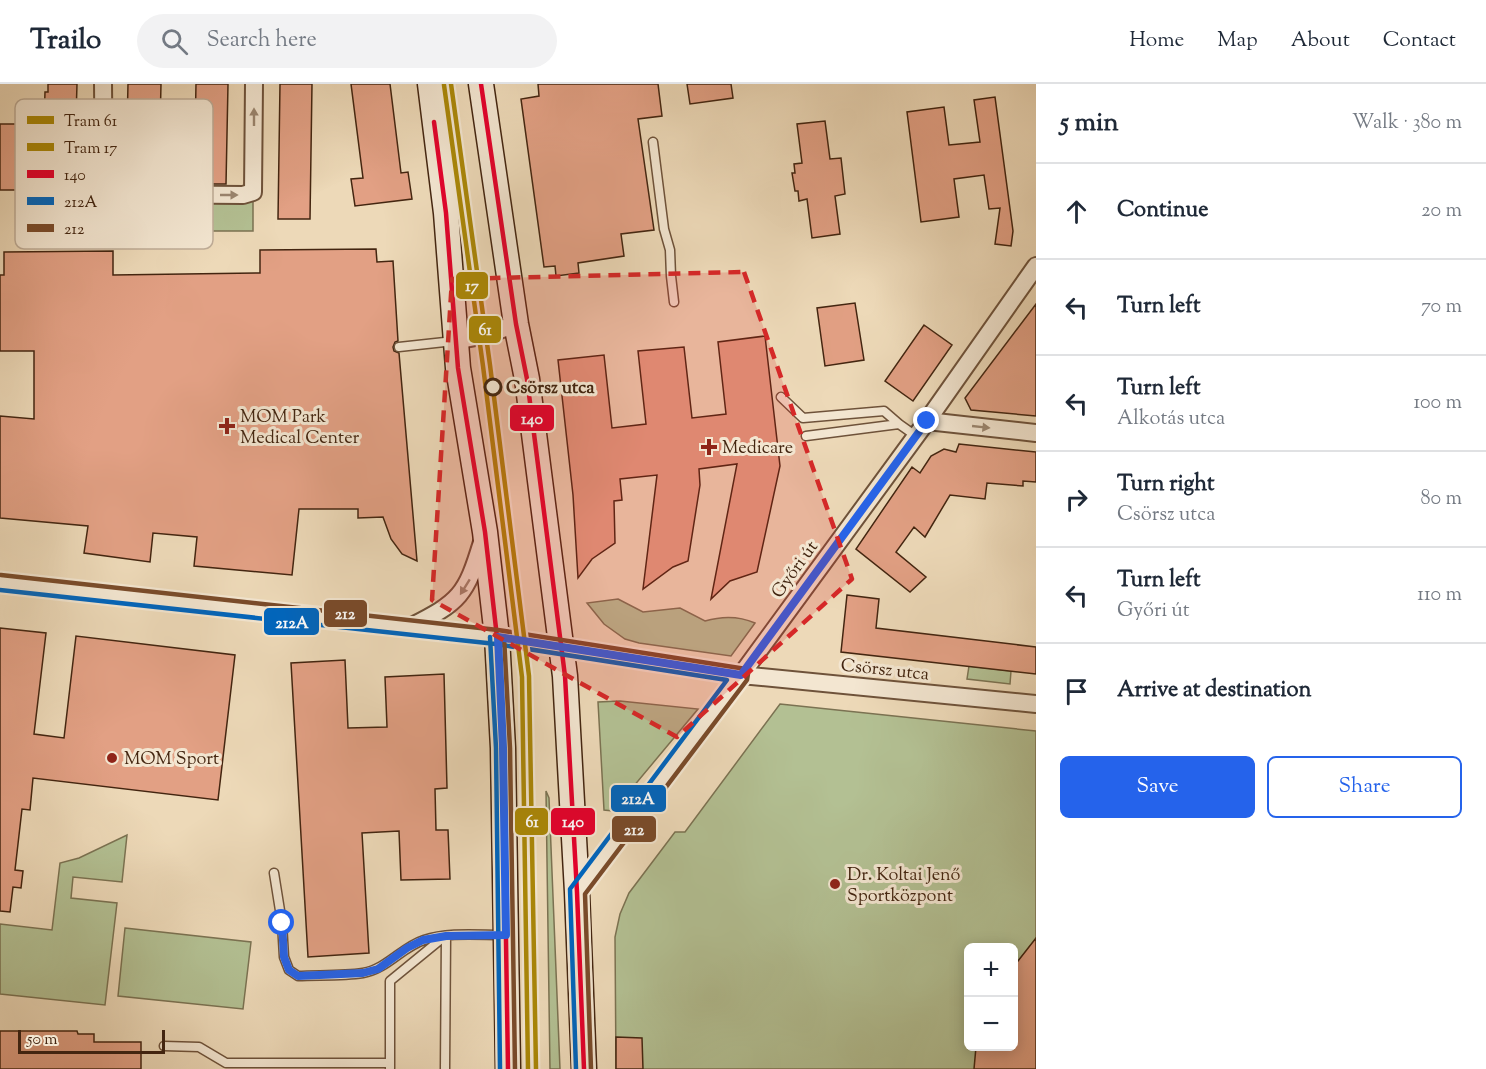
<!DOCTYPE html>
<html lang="en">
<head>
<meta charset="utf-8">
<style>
	:root { --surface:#fff; --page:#f2f2f3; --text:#1f2937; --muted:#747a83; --line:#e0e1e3; --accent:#2563eb }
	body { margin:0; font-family:"Sorts Mill Goudy",serif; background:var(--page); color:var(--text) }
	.controls { position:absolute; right:18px; bottom:18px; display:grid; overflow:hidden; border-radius:9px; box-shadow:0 3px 15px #0003 }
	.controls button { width:54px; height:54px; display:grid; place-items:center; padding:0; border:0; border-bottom:2px solid var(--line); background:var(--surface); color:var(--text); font:30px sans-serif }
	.scale { position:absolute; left:18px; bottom:15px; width:147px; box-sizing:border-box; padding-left:6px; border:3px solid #432510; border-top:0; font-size:16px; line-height:21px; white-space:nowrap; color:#432510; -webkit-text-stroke:4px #f3e6d1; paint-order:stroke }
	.stop { position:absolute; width:18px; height:18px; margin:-14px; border:4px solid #2563eb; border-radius:50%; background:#fff }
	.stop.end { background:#2563eb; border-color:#fff; box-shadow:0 2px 6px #0008 }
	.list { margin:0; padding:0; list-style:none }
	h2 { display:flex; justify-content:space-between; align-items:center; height:78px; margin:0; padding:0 24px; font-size:26px }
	h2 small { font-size:20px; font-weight:400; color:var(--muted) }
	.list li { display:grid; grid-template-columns:39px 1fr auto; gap:18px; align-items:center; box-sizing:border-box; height:96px; padding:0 24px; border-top:2px solid var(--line) }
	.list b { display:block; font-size:22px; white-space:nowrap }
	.list p { margin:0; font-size:20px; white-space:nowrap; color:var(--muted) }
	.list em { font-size:20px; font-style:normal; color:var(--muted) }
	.actions { display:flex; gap:12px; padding:18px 24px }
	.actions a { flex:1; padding:14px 0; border:2px solid var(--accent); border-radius:9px; text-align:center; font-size:21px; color:var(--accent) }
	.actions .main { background:var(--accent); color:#fff }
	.icon { flex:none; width:33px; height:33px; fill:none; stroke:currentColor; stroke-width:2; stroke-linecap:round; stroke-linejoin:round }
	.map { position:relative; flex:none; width:1036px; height:985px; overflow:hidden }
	header { display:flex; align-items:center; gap:36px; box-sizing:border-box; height:84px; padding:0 30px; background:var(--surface); border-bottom:2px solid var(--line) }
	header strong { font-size:28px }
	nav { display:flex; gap:33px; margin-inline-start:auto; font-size:21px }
	.search { width:420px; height:54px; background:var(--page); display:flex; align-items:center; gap:15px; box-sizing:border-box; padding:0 21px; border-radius:33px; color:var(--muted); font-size:22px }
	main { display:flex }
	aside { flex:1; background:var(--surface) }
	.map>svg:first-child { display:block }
</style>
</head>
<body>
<header>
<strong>Trailo</strong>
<div class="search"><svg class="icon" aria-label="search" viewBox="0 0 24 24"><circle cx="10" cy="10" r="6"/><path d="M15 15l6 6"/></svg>Search here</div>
<nav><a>Home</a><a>Map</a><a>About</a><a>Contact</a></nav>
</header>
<main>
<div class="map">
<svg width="1036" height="985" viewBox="0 0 1036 985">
	<rect width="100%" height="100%" fill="#edd9b8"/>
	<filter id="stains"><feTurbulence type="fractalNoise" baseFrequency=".00333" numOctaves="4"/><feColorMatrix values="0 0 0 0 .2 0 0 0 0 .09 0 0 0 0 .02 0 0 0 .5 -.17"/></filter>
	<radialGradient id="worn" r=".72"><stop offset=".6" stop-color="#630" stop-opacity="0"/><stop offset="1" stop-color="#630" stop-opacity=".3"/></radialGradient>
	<path fill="#b3c093" stroke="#7b7252" stroke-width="1.5" fill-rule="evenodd" d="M108,112L253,113V147H108Z
		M618,515L643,528L680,524L705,537C722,532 739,532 755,539L731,572L639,559L625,555L604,540L587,519Z
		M969,582L1011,587L1010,600L967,595Z
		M620,617L698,625L613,727L604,726L598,618Z
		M780,620L1036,647V985H616L615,853L620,830L629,809L675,748H685ZM968,864H1014V962H968Z
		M546,707L549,714L560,985H550Z
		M127,751L122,798L73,793L71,814L117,819L105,921L0,910V840L52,846L60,779L79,774Z
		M125,844L251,858L243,925L118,912Z"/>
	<path fill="#e2a084" stroke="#432510" stroke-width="1.5" d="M48,0H77L73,135L47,134L48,98H17L16,106H0V40H44L45,8H48Z
		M128,0H161L159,87H163V100H129V86H126Z
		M196,0H228L226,100H194Z
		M280,0H312L310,135H278Z
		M351,0H390L401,89L408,88L412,115L355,122L351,95L363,94Z
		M538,0H658L662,32L638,35L654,146L621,150L624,172L578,179L579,189L556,192L555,182L544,183L521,15L539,12Z
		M687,0H731L733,14L690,20Z
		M995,13L1013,147L1011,162L995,160L1000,124L989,125L984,91L954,95L959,133L921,138L907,28L944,23L949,61L980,58L974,16Z
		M825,37L830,75L841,74L845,110L835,112L840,150L812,154L807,115L799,117L798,107H795L792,89H795L794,80L802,79L797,40Z
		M376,165L377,178L393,177L398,257L395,258L393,263L394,267L399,269L417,477L402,470L391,455L383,433L358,434V425H299L292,491L194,482L197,453L153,449L150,478L84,469L88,442L0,434V332L34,335V267H0V191H4V168L113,167V191L260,189V166Z
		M855,219L864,276L825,282L817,224Z
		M1036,220V332L971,326L965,314Z
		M924,241L952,261L913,317L885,297Z
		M765,252L780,382L757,488L730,497L711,515L737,380L699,385L700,401L688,477L673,483L643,505L657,391L620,395L622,416L614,417L615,459L592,475L578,494L573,411L558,276L604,271L612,344L646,340L638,267L684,263L692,334L726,330L718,258Z
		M959,360L1036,368V398L1023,397V402L987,399L985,415L950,411L925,453L914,443L896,468L926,493L910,508L856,465L912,383L920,389L931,372L944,365L956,368Z
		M847,511L879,515L876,544L1036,563V590L841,568Z
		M0,544L46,549L34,650L64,654L76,552L235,571L218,716L33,694L30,726L22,725L15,786L23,787L21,804L13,803L10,828L0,827Z
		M345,576L348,644L387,643L385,593L444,590L447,704L435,705L436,746H448L450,795L401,796L399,747L362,749L369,869L308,873L291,579Z
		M1036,854V985H974L976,963H1014V882Z
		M0,947H77L78,950H94V958H141V985H0Z
		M616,953L642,954L643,985H616Z"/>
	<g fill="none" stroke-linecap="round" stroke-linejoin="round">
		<g stroke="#6e523a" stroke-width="11">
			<path id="service" d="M653,58L664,145L670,166L671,192L674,218
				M399,263L454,257
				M781,313L803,334L884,327L899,340
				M806,352L899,340L916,352
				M274,789L282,839L284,873L289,886L298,892C319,891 343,892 363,889C387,885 402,863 424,856C448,848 477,851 503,851
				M164,962L199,963L226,979H390
				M390,984V897L445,852
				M445,985L446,852"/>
		</g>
		<g stroke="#6e523a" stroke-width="20">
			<path id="minor" d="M103,0L104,99L108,105L118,110L243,111L253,108L254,0
				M455,257L486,251L516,240
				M927,337L1036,349
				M0,498L497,553L741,591L1036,620
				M410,543C460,518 466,511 482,458
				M577,808L741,591L927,337L1036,182"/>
		</g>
		<g stroke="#432510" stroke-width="27">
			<path id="secondary" d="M430,0L446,129L458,284L485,448L497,553L503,664L508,985
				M481,0L516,240L527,295L565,592L577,808L584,985"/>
		</g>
		<use href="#service" stroke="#f3e6d1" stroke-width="8"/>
		<use href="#minor" stroke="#f3e6d1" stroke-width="16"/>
		<use href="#secondary" stroke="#f3e6d1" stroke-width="24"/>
		<g stroke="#f3e6d1" stroke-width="9">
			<path id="bus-1" d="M481,0L516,240L527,295L565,592L577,808L584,985
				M434,38L446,129L458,284L485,448L497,553L503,664L508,985"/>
		</g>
		<g stroke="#f3e6d1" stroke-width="9">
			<path id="bus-2" d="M0,506L496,560L727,596L570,805L576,985
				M490,553L496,664L500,985"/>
		</g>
		<g stroke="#f3e6d1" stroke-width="9">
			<path id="bus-3" d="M1,491L498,546L746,585L748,590L747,596L585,810L591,985
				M504,553L510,664L515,985"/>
		</g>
		<use href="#bus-1" stroke="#e4002b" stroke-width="4.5"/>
		<use href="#bus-2" stroke="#0065bd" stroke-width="4.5"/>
		<use href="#bus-3" stroke="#7a4b2a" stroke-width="4.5"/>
		<g stroke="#f3e6d1" stroke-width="9">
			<path id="tram-1" d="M451,0L490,281L529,592L536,985"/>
		</g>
		<g stroke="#f3e6d1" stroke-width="9">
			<path id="tram-2" d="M444,1L483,282L522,593L528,985"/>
		</g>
		<use href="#tram-1" stroke="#aa8707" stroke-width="4.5"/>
		<use href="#tram-2" stroke="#aa8707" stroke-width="4.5"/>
	</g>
	<defs><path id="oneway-solid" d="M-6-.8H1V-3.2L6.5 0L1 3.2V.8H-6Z" transform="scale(1.5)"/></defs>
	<g fill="#9b8670">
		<use href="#oneway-solid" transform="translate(254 33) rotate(-90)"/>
		<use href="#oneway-solid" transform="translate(229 111)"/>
		<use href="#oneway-solid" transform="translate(981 343) rotate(6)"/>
		<use href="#oneway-solid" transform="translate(465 503) rotate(122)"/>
	</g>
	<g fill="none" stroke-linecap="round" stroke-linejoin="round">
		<path stroke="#2563eb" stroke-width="8" d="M282,839L284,873L289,886L298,892L363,889L378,885L407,864L423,856L446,852L506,851L503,664L498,553L741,591L927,337"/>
	</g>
	<path fill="#d62828" fill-opacity="0.2" stroke="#d62828" stroke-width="4.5" stroke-dasharray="12 8" stroke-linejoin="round" d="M744,188L852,495L677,653L432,516L452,195Z"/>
	<circle fill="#f3e6d1" stroke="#432510" stroke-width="3" cx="493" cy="303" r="8"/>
	<g fill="#8f2418" stroke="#f3e6d1" stroke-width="2">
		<path d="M224 333h6v6h6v6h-6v6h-6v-6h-6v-6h6z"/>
		<path d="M706 354h6v6h6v6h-6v6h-6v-6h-6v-6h6z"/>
		<circle cx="112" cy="674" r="6"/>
		<circle cx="835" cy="800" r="6"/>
	</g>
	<g text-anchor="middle" stroke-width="6" stroke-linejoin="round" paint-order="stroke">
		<g font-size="18" font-weight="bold" fill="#432510" stroke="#f3e6d1" text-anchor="start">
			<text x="506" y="309">Csörsz utca</text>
		</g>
		<g font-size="18" fill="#432510" stroke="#f3e6d1" text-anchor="start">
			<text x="240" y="338">MOM Park<tspan x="240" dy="21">Medical Center</tspan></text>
			<text x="722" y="369">Medicare</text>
			<text x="124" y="680">MOM Sport</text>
			<text x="847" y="796">Dr. Koltai Jenő<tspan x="847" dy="21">Sportközpont</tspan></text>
		</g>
		<g font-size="18" fill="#432510" stroke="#f3e6d1">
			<text transform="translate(794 485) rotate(-54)" y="6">Győri út</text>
			<text transform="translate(885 585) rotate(6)" y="6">Csörsz utca</text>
		</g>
	</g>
	<rect x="15" y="15" width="198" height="150" rx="9" fill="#f3e6d1" stroke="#beac97" stroke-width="1.5"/>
	<rect x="27" y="32" width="27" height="8" fill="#aa8707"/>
	<rect x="27" y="59" width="27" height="8" fill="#aa8707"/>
	<rect x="27" y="86" width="27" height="8" fill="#e4002b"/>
	<rect x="27" y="113" width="27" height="8" fill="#0065bd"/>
	<rect x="27" y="140" width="27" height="8" fill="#7a4b2a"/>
	<g font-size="16" fill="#432510">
		<text x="64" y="42">Tram 61</text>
		<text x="64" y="69">Tram 17</text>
		<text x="64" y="96">140</text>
		<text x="64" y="123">212A</text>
		<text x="64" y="150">212</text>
	</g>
	<g stroke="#f3e6d1" stroke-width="2">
		<rect x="455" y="187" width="34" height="29" rx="6" fill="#aa8707"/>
		<rect x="468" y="231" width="34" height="29" rx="6" fill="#aa8707"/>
		<rect x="509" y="320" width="46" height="28" rx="6" fill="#e4002b"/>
		<rect x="323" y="515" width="45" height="29" rx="6" fill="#7a4b2a"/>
		<rect x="263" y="523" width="57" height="29" rx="6" fill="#0065bd"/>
		<rect x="610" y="700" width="57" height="29" rx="6" fill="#0065bd"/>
		<rect x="550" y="723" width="46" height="29" rx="6" fill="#e4002b"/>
		<rect x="514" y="723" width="35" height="29" rx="6" fill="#aa8707"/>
		<rect x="611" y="731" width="46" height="28" rx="6" fill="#7a4b2a"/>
	</g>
	<g font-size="16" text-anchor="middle" font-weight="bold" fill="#fff">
		<text x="472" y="207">17</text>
		<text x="485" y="251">61</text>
		<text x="532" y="340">140</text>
		<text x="345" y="535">212</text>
		<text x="292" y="544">212A</text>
		<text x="638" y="720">212A</text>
		<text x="573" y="743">140</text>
		<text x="532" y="743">61</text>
		<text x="634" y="751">212</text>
	</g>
	<rect width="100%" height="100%" filter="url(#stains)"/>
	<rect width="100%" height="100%" fill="url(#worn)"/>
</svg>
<div class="controls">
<button>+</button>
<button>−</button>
</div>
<div class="scale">50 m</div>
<div class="stop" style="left:282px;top:839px"></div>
<div class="stop end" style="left:927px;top:337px"></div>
</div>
<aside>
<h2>5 min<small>Walk · 380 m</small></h2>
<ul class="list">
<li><svg class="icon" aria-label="ahead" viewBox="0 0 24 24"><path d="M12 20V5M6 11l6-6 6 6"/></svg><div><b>Continue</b></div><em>20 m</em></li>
<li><svg class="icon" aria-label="left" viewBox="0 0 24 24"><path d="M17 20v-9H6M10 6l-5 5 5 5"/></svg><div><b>Turn left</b></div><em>70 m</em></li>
<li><svg class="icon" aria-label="left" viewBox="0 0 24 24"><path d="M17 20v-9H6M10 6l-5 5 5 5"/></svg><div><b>Turn left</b><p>Alkotás utca</p></div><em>100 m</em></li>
<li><svg class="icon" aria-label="right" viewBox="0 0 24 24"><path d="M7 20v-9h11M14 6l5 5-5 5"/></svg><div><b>Turn right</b><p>Csörsz utca</p></div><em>80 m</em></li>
<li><svg class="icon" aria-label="left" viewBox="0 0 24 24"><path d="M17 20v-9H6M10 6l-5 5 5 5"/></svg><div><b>Turn left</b><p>Győri út</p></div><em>110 m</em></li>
<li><svg class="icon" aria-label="arrive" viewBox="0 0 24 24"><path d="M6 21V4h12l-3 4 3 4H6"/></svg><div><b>Arrive at destination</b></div></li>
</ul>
<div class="actions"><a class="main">Save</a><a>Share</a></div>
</aside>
</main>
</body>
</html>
